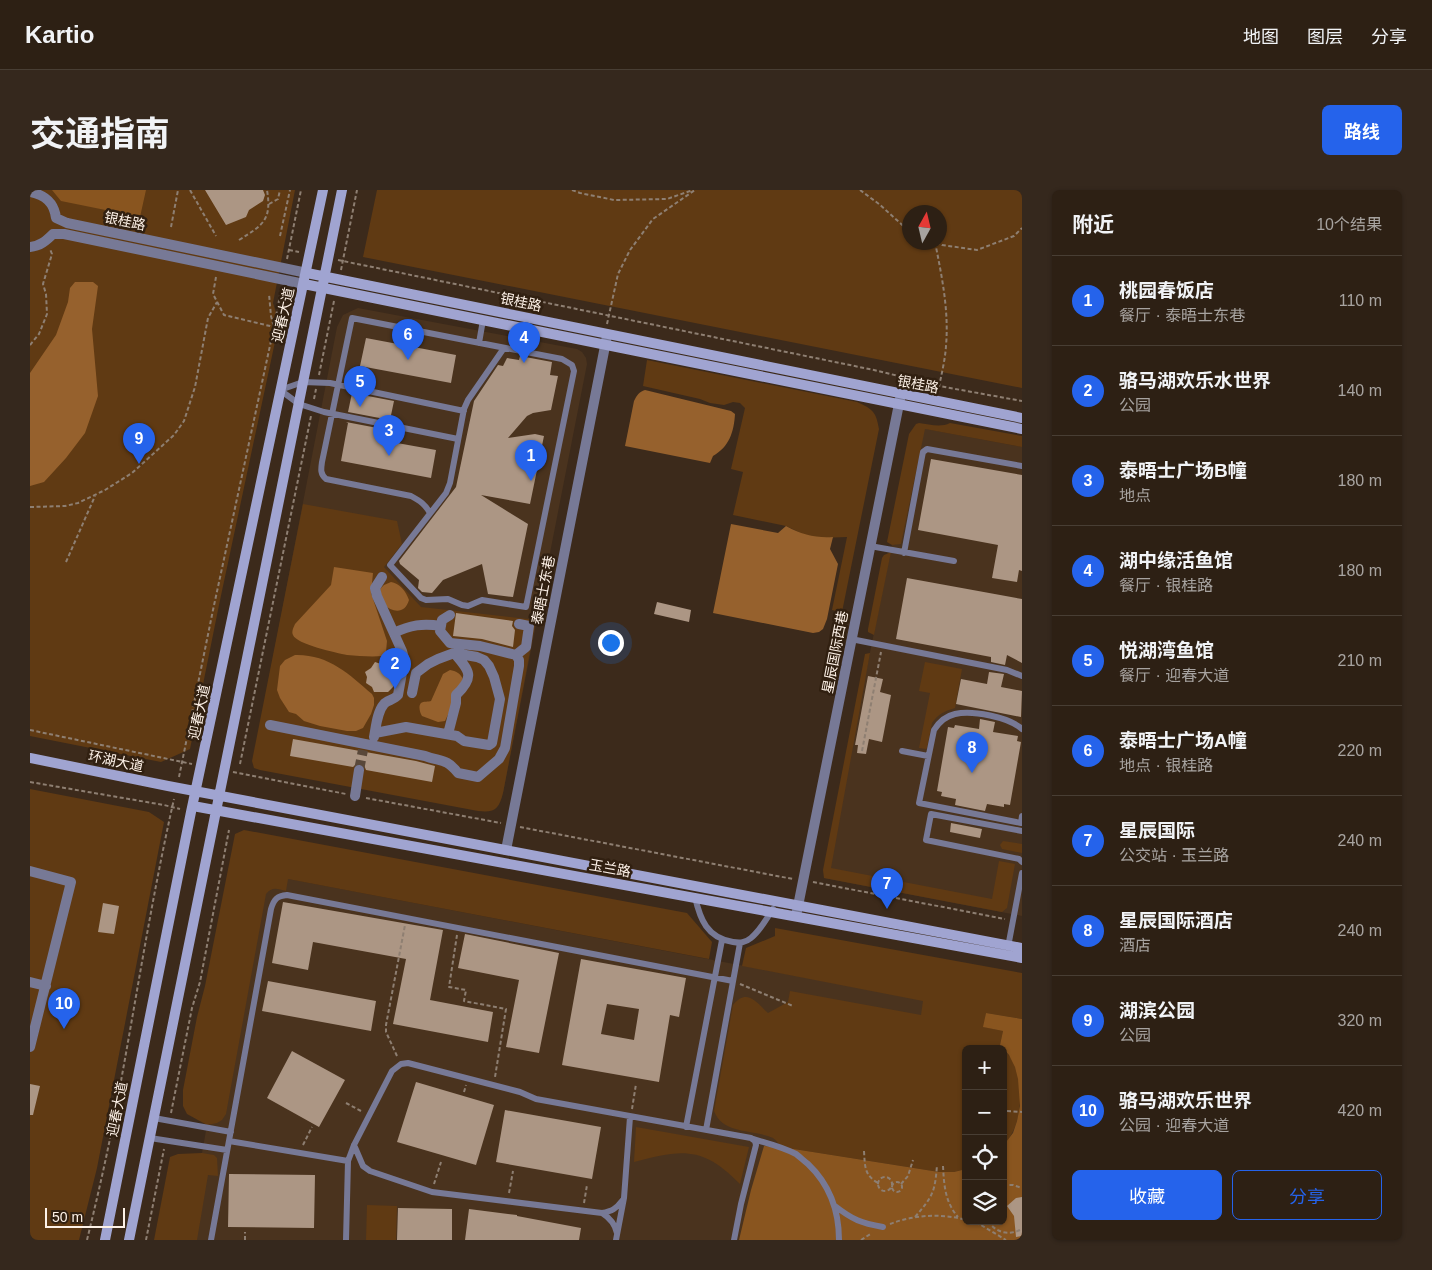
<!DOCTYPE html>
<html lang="zh">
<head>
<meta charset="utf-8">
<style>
	:root { --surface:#2d2014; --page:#35281d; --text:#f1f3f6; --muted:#a7a3a0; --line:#483e34; --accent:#2563eb }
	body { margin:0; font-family:Helvetica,"Noto Sans SC",sans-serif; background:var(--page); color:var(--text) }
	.controls { position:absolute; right:15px; bottom:15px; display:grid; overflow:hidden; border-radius:8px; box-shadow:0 1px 4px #0004 }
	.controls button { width:45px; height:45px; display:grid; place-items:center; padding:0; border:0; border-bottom:1px solid var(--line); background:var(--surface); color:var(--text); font:25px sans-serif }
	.compass { position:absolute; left:872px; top:15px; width:45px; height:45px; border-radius:50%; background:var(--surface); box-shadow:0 1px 4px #0004; rotate:8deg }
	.scale { position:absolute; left:15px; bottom:12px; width:80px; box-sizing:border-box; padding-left:5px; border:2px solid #fdf1e7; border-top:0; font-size:14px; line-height:18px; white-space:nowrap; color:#fdf1e7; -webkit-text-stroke:4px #312011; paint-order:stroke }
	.you { position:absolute; left:580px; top:452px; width:18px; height:18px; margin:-12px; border:4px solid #fff; border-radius:50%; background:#1a73e8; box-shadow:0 0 0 8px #1a73e833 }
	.badge { display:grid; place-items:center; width:32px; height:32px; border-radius:50%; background:var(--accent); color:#fff; font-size:16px; font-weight:700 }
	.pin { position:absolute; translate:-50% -41px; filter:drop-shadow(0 1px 2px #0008) }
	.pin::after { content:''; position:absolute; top:26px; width:18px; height:15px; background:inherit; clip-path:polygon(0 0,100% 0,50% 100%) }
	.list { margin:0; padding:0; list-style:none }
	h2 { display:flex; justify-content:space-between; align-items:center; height:65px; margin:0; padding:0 20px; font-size:21px }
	h2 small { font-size:16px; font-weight:400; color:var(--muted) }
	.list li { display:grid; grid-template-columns:32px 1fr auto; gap:15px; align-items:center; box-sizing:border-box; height:90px; padding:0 20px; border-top:1px solid var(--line) }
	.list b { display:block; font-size:19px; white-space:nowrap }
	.list p { margin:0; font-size:16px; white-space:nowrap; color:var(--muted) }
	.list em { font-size:16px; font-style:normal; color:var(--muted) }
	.actions { display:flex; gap:10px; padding:15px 20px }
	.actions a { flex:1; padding:11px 0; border:1px solid var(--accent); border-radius:8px; text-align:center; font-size:18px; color:var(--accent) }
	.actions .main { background:var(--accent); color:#fff }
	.icon { flex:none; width:28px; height:28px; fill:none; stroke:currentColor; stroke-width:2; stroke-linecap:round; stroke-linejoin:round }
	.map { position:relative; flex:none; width:992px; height:1050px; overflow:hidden; border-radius:8px }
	header { display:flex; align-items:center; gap:30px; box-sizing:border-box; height:70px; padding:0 25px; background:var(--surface); border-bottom:1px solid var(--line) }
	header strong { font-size:24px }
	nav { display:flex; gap:28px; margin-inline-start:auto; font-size:18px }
	.intro { display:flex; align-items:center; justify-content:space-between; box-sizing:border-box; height:120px; padding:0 30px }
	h1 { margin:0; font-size:35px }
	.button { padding:12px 22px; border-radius:8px; background:var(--accent); color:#fff; font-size:18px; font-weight:700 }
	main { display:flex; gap:30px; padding:0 30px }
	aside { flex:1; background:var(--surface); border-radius:8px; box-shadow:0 1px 4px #0004 }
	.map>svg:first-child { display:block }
</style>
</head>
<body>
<header>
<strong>Kartio</strong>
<nav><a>地图</a><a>图层</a><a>分享</a></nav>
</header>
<div class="intro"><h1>交通指南</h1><a class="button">路线</a></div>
<main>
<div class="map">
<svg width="992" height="1050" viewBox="0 0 992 1050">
	<rect width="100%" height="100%" fill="#3c2a1b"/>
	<path fill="#4a331e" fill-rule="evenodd" d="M328,118L547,159L552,162L556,168L557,174L473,603L225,560L307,137L313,125Z
		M886,237L992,257V726L794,688Z
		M233,684L992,829V1050H154L172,963L177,935ZM936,859H973V1031H936Z"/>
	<path fill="#603a13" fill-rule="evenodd" d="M0,0H265L243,113L249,133L189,415L160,559L131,572L0,546Z
		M347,0H992V198L333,67ZM879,22H909V52H879Z
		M617,170L827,212C843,219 846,222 849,239L812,422L802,420L817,347L790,348L775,345L756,336L703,325L713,282L701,279L715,218L710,213L703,212L694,215L680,213L670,209L613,196Z
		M889,233C899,234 910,238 920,233L992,246V257L895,239L872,349L871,354L862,355L857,352L879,244L886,234Z
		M273,314L367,331L372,354L354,377L391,417L506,430L473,603C469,619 465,623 448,621L230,580L224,578L222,571Z
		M861,362L844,445L838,442V439L852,368L854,365Z
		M840,463L801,678L962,709L969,671L985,674L977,718L972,722L794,688L793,680L835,464Z
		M895,472L932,479L925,518C915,521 908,524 902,533L897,558L896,559L889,558L900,503L889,501Z
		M0,599L119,622L134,632L67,978L49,1050H0Z
		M214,640L657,723L682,752L679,769L258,689L256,701C248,699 242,696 236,704L196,924L192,930L187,933L177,935L157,924L153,916V900L167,827L175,796L205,644Z
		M973,651L992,654V663L972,659L970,655Z
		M745,738L992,783V829L956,823L954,837L973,841L970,855C976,862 983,869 986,878C992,897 992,925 982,943C980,948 976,952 973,956V859H936V979L924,982H909L751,957C749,954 746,950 743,948C724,939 693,945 684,921L703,815C717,798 726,812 738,823L758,812L760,801L891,825L893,811L712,776L716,758L745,746Z
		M606,937L719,957L710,994C673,956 652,959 604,972Z
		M172,963L184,965L187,968L188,986L178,985L167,1050H124L140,967L148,964Z
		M337,1015L367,1016L366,1050H336Z"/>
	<path fill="#89551f" d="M22,0H116L110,27L31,11Z
		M956,823L992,829V1050H709L721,1000L734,956L751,957L909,982H924L936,979V1031H973V956L983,943L987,931L990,916L988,889L985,877L979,865L970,855L973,841L953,837Z"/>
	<path fill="#96612d" d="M45,92H63L68,96L62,139L68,206L55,243L36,268L14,292L0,296V183L26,145L38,112L40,98Z
		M615,200L701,221L705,224C704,242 699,257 683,266L680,273L595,256L604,211C607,205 609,202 615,200Z
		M701,334L748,343L756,336C772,345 786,348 803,347L800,359L808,374L797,429L793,439L789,442L783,443L683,423Z
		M304,377L343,383L341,403L357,451L356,462L353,466C341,467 329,466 317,465C307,463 266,454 263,445C261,441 264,437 265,434L301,395Z
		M361,392C369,393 376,401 379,410C375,424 363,423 353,414L350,399L354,395Z
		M265,465C298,464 319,484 342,504L344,508V515L341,524L333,538L326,541H317L290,536L274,531L266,524L259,522L250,508L247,500L250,476L255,470Z
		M420,480C426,481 430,483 433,489L429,496L422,503V516L415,531L408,532L392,526C390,523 388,516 391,513C393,511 399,512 401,511L413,484Z"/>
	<path fill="#ac9684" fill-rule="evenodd" d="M175,0H233L235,5L233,11L219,20L216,27L196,35Z
		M336,148L426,165L421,193L330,176Z
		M490,166L522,172L520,185L528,186L521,220L503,223L497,226L478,248L505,244L514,246L500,314L451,305L498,334L483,407L458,404L452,374L413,390L402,403L392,402L388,398L389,390L370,374L369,371L426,297L444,211L468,175L473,176L477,168L489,170Z
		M322,203L364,211L360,230L318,222Z
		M316,232L358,240L356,251L406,260L401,288L311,271L318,233Z
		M901,269L992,285V381L989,380L987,392L962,388L968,355L888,340Z
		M877,388L992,409V473L977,465L975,475L961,472V467L866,449Z
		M627,412L661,420L659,432L624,424Z
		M426,423L483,431L482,436L485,440L483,457L452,449L423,446Z
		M358,471L365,481L363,497L358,502H344L342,497L336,493L337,487L335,482L341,478L345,472L351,474Z
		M959,482L974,484L971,497L992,501L991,527L926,514L931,489L957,494Z
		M838,486L853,489L850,502L861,505L852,552L839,549L836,564L827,563L828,555H825Z
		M950,529L965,532L963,542L988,546L987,551L991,552L980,615L974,614V617L957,614L955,621L925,615L926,609L911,606L912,602L907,601L918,537L924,538L925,535L949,539Z
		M263,549L386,571L405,576L402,592L336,580L334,575L331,573L326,574L323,577L260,566Z
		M921,633L952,639L950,648L920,642Z
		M253,712L413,740L400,810L463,822L458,852L363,834L376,769L283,752L278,780L242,773Z
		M73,713L89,716L84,744L68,742Z
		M435,744L529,763L509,863L476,857L489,790L428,778Z
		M551,769L656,788L649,827L640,825L629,892L532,875ZM577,814L609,819L604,850L571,844Z
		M238,791L346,811L341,841L232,821Z
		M262,861L315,890L289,937L237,908Z
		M386,892L464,915L446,975L367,952Z
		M0,894L10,896L3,925H0Z
		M475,920L571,937L562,989L466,972Z
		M199,984L285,985L284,1038L198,1037Z
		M992,1007V1046L986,1047L984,1026L977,1016L986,1008Z
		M368,1018L422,1019V1050H367Z
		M439,1019L487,1025V1026L551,1038L549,1050H435Z"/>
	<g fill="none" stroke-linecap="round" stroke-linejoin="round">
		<path stroke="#59483a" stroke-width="10" stroke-dasharray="10 5" stroke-linecap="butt" d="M329,580L333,560"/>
		<path stroke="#8e7f72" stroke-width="2" stroke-dasharray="4 2.5" stroke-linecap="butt" d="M160,0L186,46
			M542,0L550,3L584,10L637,9L663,0
			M830,0L849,14L879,41
			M239,14L248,9L250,0
			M141,37L148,0
			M250,46L260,0
			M209,50C233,35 242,30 237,0
			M905,52C912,87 919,121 916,156C915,171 911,186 908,202
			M906,52L912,55L947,60L984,46L992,38
			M259,60L269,62
			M257,69L271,0
			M308,70L844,180L909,196L992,211
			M311,80L327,0
			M186,87L183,104L194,125L244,137L251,100
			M577,134L588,84L600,60L623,29L665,0
			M0,155L9,144L17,124L16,104L13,94L22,64L20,59
			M289,185L304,111
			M284,209L286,199
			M0,317L35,316L48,313L75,300L102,283L144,245L154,231L165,197L178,128L187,112
			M36,372L65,306
			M0,540L162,574
			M832,561L851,462
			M210,574L281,226
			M203,582L316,604
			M149,587L183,420L244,137L241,126L239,104
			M0,592L134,615L150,619
			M336,608L471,633
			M490,637L763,689
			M783,692L975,729
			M427,745L419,797L436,800L434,811L476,819L465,887
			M710,794L763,816
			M367,866L356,842V835L375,735
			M434,902L436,895
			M316,913L331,921
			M602,919L606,894
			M977,921L992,922
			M141,923L162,818L170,792L199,640
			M273,955L282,937
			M834,961C835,976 834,985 848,993
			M913,976C914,995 915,1012 928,1027
			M848 994a7 7 0 1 1 14 0a7 7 0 1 1-14 0Z
			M862 997a5 5 0 1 1 10 0a5 5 0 1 1-10 0Z
			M404,994L411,972
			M871,994L878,986L883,970
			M973,995H983L992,998
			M479,1003L483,981
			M554,1013L557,995
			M885,1027C903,1006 905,1002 907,975
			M939,1031L951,1035L976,1050
			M958,1031C966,1043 979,1046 992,1039
			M860,1034C883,1025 911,1023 936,1030
			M57,1050C69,1001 80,952 89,902C107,804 122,706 144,609
			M116,1050L134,959
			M215,1050V1042
			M831,1050L842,1043"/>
		<path stroke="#777996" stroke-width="6" d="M449,153L453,130
			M250,200L273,192L300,193L434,221
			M250,200L269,214L294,222L428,249
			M400,323C395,314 390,311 381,306L296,289C290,284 291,279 292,272L322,128L532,169L542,175L544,181L496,417L452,410L438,416L432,415L418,409L396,410L391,408L360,375L416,303L420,293L434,219L438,210L474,158
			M840,356L924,371
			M874,363L892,267L893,262L897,259L992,276
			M821,449L977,480L992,486
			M992,539C979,527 942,520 925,524C916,526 909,532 904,540L889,613L991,633L992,626
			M872,561L898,566
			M992,641L901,624L896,650L989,669L992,672
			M665,707C670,729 677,748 703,752C710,753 715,753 721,748C731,740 736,729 743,719
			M978,757L992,683
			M124,928L201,942
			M656,937L692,750
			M676,940L710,753
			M120,948L197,960
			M723,949C737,953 753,957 766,964C770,967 774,971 778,974C800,995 809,1021 809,1050
			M199,951L318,971
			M324,955L333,976L340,981L402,1002L572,1023
			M805,1016C823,1030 831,1033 853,1037
			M587,1043C585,1034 580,1028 572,1023C582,1021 586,1019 592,1011
			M181,1050L241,719C244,709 247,706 257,705L703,791
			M316,1050L318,971L324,955L362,881L371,874L378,873L490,902L506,909L721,948L725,951L726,955L711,1014L704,1050
			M586,1050L594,1008L600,927"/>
		<path stroke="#777996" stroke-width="10" d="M0,2C15,5 24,12 26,28L37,33L277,83
			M0,57C10,56 16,51 23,44H34L274,94
			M420,425L412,430L410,441L420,453L450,456L486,465
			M364,443C380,435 393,433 411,436
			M486,465L496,457L499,436L489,434
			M240,535L395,566C411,572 416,568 428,583L448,587L469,569L475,558L489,476V470L486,465
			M345,543L376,537L427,546L434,551L459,555L462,553L470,509L464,487L459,476L454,470L447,467L424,463L408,469L398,474L386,483L382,503
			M418,544L426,513V505C445,487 440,481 424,463
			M344,547C346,537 347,522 354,514C357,510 364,510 368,505L373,477L374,468L372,461L347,406L345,398L352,387
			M325,606L329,580
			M476,660L577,146
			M0,681L41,692L0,857
			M766,726L871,204
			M0,792L16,796"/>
		<path stroke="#a0a4d1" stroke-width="10" d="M277,83L992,228
			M274,94L992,239
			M0,568L138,596L992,758
			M163,616L992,768
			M75,1050L161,622L293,0
			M99,1050L312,0"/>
	</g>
	<g text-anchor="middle" stroke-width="5" stroke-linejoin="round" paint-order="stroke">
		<g font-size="14" fill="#fdf1e7" stroke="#312011">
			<text transform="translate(95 31) rotate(12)" y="5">银桂路</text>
			<text transform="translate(491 112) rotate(12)" y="5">银桂路</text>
			<text transform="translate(253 125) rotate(-77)" y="5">迎春大道</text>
			<text transform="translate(888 194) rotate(11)" y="5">银桂路</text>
			<text transform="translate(513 400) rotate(-79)" y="5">泰晤士东巷</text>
			<text transform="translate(805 462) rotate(-79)" y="5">星辰国际西巷</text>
			<text transform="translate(169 522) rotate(-78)" y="5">迎春大道</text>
			<text transform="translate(86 571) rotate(12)" y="5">环湖大道</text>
			<text transform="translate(580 678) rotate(10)" y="5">玉兰路</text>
			<text transform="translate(87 919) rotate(-79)" y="5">迎春大道</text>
		</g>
	</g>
</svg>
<div class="controls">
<button>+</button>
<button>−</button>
<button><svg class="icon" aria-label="locate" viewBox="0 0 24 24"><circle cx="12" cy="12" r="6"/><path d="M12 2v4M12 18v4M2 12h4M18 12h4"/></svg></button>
<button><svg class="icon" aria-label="layers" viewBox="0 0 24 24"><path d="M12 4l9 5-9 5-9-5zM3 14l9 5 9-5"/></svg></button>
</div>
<svg class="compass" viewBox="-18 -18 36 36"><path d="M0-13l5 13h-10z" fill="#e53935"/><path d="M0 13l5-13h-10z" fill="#a7a3a0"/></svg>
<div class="scale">50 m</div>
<div class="you"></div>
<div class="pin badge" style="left:501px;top:291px">1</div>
<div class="pin badge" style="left:365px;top:499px">2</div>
<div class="pin badge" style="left:359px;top:266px">3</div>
<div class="pin badge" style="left:494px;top:173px">4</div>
<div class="pin badge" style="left:330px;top:217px">5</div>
<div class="pin badge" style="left:378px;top:170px">6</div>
<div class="pin badge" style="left:857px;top:719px">7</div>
<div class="pin badge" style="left:942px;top:583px">8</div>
<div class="pin badge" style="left:109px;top:274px">9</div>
<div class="pin badge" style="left:34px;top:839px">10</div>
</div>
<aside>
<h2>附近<small>10个结果</small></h2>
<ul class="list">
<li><span class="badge">1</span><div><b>桃园春饭店</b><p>餐厅 · 泰晤士东巷</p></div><em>110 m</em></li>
<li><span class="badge">2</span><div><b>骆马湖欢乐水世界</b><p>公园</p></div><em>140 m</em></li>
<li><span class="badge">3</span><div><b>泰晤士广场B幢</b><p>地点</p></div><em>180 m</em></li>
<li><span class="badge">4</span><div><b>湖中缘活鱼馆</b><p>餐厅 · 银桂路</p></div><em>180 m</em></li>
<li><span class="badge">5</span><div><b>悦湖湾鱼馆</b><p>餐厅 · 迎春大道</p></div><em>210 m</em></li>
<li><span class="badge">6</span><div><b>泰晤士广场A幢</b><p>地点 · 银桂路</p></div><em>220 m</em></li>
<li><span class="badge">7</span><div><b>星辰国际</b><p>公交站 · 玉兰路</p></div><em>240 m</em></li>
<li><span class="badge">8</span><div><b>星辰国际酒店</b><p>酒店</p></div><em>240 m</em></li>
<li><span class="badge">9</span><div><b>湖滨公园</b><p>公园</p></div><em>320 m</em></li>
<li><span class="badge">10</span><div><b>骆马湖欢乐世界</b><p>公园 · 迎春大道</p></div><em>420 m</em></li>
</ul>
<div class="actions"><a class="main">收藏</a><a>分享</a></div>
</aside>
</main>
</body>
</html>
